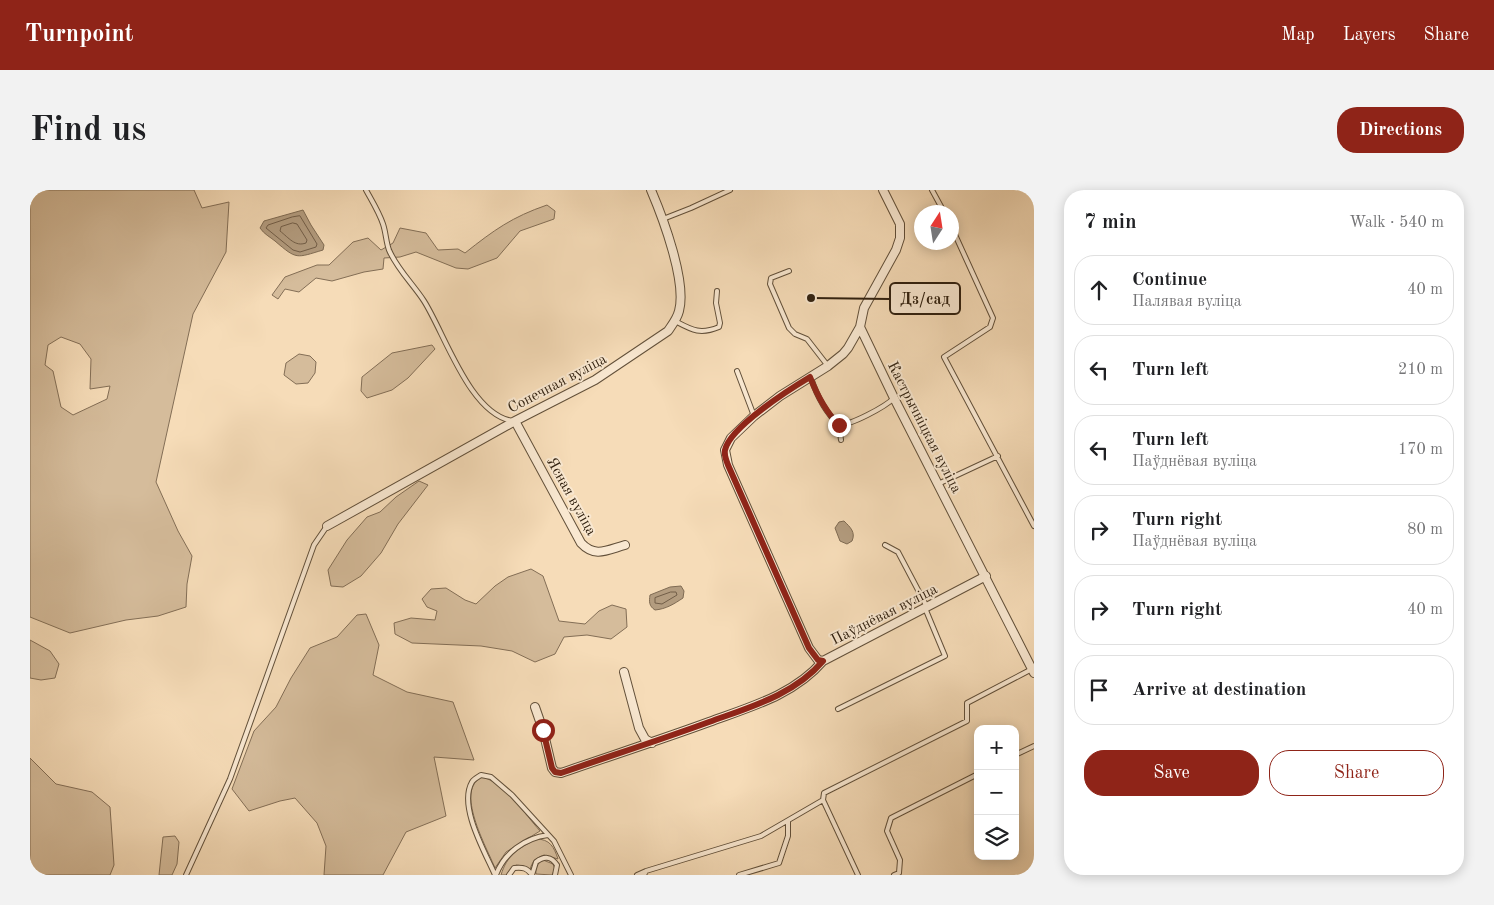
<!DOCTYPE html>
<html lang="en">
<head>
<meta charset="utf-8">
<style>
	:root { --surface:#fff; --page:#f2f2f2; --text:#202124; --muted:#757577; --line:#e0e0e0; --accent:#8f2418 }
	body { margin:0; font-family:"Old Standard TT",serif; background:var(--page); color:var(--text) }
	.controls { position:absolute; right:15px; bottom:15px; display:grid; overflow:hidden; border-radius:10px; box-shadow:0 2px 12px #0003 }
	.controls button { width:45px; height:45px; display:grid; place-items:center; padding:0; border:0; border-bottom:1px solid var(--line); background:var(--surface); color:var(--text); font:25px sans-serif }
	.compass { position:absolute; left:884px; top:15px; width:45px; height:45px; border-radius:50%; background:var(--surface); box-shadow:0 2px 12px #0003; rotate:12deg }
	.stop { position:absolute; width:15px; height:15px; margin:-11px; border:4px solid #8f2418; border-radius:50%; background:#fff }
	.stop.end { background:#8f2418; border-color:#fff; box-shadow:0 1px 5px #0008 }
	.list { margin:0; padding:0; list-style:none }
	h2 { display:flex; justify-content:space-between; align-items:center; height:65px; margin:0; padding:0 20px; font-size:21px }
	h2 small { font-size:16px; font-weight:400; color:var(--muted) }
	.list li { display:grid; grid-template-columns:32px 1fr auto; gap:15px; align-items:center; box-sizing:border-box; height:70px; margin:0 10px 10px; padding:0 10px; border:1px solid var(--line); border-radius:20px }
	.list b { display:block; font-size:19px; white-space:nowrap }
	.list p { margin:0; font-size:16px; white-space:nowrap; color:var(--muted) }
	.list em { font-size:16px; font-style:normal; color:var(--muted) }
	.actions { display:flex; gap:10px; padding:15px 20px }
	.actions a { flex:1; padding:11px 0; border:1px solid var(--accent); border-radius:20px; text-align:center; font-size:18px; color:var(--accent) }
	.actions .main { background:var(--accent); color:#fff }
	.icon { flex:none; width:28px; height:28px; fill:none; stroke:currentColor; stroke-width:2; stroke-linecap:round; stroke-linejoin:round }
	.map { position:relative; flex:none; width:1004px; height:685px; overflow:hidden; border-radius:20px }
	header { display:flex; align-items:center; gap:30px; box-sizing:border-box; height:70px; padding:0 25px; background:var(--accent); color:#fff }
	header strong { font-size:24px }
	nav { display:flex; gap:28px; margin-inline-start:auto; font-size:18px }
	.intro { display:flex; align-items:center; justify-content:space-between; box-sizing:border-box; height:120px; padding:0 30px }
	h1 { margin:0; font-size:35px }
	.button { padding:12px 22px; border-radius:20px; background:var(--accent); color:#fff; font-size:18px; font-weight:700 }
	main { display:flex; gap:30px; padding:0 30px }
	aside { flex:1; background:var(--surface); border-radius:20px; box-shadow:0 2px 12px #0003 }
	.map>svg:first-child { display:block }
</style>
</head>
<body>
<header>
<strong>Turnpoint</strong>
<nav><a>Map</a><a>Layers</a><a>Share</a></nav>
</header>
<div class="intro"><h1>Find us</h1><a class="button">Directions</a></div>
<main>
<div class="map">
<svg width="1004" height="685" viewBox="0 0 1004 685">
	<rect width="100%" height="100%" fill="#f6dcb8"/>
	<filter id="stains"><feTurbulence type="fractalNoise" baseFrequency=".004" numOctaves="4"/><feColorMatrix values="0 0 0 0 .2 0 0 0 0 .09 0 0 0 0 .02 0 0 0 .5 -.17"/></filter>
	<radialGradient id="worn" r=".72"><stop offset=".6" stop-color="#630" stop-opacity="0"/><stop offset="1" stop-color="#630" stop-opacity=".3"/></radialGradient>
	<path fill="#d5bc9b" stroke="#836e56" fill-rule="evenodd" d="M0,0H164L172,18L199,12L196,62L163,124L126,292L148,341L162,366L157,394L156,417L128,426L96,430L40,443L0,427ZM31,147L50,154L61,169L60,199L80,196L77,209L43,225L31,217L23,181L15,175L18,155Z
		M517,15L525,21L524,29L490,41L467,68L438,79L426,78L386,62L370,67L354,68L353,79L334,82L302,91L286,88L269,102L255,99L248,109L242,105L255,87L287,75H299L323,52L338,48L351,60L363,53L370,38L396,43L408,60L428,59L435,63C464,40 482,27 517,15Z
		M402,155L405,159L378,188L362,200L337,208L331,201L332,187L362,163Z
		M269,164L280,166L286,172L285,183L278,193L266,194L254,185L256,173Z
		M389,291L398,295L368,334L351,363L331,386L313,397L301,396L298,380L317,350L337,327L350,322L366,307Z
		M501,379L513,386L529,431L555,434L569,421L582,415L596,419L597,437L581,449L557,445L534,447L525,464L505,472L482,461L451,456L382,453L365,444L364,433L381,428L405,430L407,421L397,417L392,409L401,399L416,398L435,410L446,414L465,396L478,387Z
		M336,424L349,455L343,485L377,502L423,512L444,570L404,567L416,626L376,642L353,685H294L296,656L287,633L265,608L250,611L219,621L202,599L224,541L246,517L261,488L280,458L307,447L327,425Z
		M0,450L20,461L29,474L25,488L11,490L0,488Z
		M0,568L26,594L62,602L80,617L84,675L80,685H0Z
		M453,587C475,594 495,624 510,641L476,662L465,678C457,658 423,598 453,587Z
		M145,646L149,652L147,674L142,685H129L133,647Z
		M506,649C520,649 524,657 528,669L514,665C506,668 502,671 500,680L494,676L486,675L480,680L477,685H471C477,665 488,659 506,649Z
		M513,670L523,674L525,679L522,685L506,684C505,677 507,674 513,670Z"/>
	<path fill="#b39c7f" stroke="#7f6b53" d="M273,20L281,35L294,55L293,60C266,68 267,70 245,51C240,47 234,44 230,38L234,31Z
		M814,331C820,337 826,342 822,351L817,354L810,351L805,338L809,332Z
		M651,396L654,401L653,408C644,414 636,419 625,420C619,416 619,412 620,405L640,397Z"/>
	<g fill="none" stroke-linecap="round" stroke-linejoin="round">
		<path stroke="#725e48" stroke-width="1" d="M270,26L287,54L286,57L270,62L263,60L236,38L238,35L262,27Z
			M263,33L267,34L277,50L276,53C265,57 259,48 250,41L251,37Z
			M641,402H646L647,405L632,414L625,413V408Z"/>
		<g stroke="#62503a" stroke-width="6">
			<path id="lane" d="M336,0C342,11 349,22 353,34C356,43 356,52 359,60C367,79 383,94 394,111C415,144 440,225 483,231
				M902,0L914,22
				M633,29L661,18L700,0
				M922,38L963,128L960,137L914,167L1004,336
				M759,81L741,88L740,94L759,138L765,144L777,149L798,176
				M645,131C662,140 670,145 689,137L690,133L686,113L687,101
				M707,181L724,226
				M781,188C787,206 795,222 809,235C821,235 855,217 864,208
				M809,235L811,250
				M908,294L968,266
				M855,355L868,362L897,417
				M808,519L915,466L895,418
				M985,565L1004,556
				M156,685L200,589L284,355L297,336
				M465,685C455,662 428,616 442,592C444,589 448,587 451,585L461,587L482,605L524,651L541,685
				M466,685C474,663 495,648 518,645
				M479,685L484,678C493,677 497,678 502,685
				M502,685L506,672C514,666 521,666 527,675L525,685
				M607,685L616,681
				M614,685L616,681L731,646L793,610
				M709,685L749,673L758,646V631
				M828,685L793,610L794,603L937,531V513L1002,479
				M864,685L869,683L870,670L857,641L861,628L948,584"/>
		</g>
		<g stroke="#62503a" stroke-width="10">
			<path id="street" d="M853,0L870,34V48L866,60L834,118L830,137L864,208L1004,483
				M830,137L818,158L813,164L798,176L750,206L724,226L701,248L695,260L698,275L779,458L788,470L793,471L956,386
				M485,231L551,353C565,368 577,360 595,355
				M297,336L485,231L565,190L638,141C642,135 647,129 649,121C657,92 633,28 621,0
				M594,482L609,538L615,549L622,553
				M505,517L513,540L522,578L525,582L531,583C580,566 630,550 679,532C720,517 764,505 793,471"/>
		</g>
		<use href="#lane" stroke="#f9e8d1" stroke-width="4"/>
		<use href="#street" stroke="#f9e8d1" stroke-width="8"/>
	</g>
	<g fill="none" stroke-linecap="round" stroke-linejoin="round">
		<path stroke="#8f2418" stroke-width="6" d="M513,540L522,578L525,582L531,583C580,566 630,550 679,532C720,517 764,505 793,471L788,470L779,458L698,275C696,270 694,265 695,260C700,237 760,199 780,187C787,205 795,221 809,235"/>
	</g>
	<g text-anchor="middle" stroke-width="4" stroke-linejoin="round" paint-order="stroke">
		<g font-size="15" fill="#312110" stroke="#f9e8d1">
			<text transform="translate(527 193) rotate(-28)" y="5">Сонечная вуліца</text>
			<text transform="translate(895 237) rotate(63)" y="5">Кастрычніцкая вуліца</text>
			<text transform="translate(542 306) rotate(61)" y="5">Ясная вуліца</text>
			<text transform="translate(854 424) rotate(-27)" y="5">Паўднёвая вуліца</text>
		</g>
	</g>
	<path fill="none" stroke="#312110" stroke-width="2" d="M781 108L860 109"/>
	<circle fill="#312110" stroke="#f9e8d1" stroke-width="2" cx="781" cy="108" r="5"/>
	<rect fill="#f9e8d1" stroke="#312110" stroke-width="2" x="860" y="93" width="70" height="31" rx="5"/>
	<g font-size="16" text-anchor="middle" font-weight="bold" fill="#312110">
		<text x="895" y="114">Дз/сад</text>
	</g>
	<rect width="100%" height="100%" filter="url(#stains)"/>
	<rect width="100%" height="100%" fill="url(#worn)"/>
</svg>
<div class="controls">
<button>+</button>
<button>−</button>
<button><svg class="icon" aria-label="layers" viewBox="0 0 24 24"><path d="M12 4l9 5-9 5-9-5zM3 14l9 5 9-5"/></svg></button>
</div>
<svg class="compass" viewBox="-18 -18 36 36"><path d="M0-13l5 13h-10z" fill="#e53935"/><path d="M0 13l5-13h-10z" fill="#757577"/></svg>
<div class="stop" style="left:513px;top:540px"></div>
<div class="stop end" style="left:809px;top:235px"></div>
</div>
<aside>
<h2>7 min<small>Walk · 540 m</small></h2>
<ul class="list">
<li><svg class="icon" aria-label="ahead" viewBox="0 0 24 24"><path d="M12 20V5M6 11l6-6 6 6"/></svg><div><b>Continue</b><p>Палявая вуліца</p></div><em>40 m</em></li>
<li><svg class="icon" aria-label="left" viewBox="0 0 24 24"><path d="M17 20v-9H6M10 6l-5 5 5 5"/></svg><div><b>Turn left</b></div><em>210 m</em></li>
<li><svg class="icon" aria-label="left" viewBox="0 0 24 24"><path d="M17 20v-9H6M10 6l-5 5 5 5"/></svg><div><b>Turn left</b><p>Паўднёвая вуліца</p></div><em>170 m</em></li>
<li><svg class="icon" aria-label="right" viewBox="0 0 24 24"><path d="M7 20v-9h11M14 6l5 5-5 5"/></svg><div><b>Turn right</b><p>Паўднёвая вуліца</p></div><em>80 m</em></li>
<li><svg class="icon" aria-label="right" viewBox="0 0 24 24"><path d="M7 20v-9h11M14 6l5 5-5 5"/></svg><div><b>Turn right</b></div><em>40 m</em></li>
<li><svg class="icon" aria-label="arrive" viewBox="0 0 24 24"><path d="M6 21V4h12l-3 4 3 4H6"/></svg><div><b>Arrive at destination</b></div></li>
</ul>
<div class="actions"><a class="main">Save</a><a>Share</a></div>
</aside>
</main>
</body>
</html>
